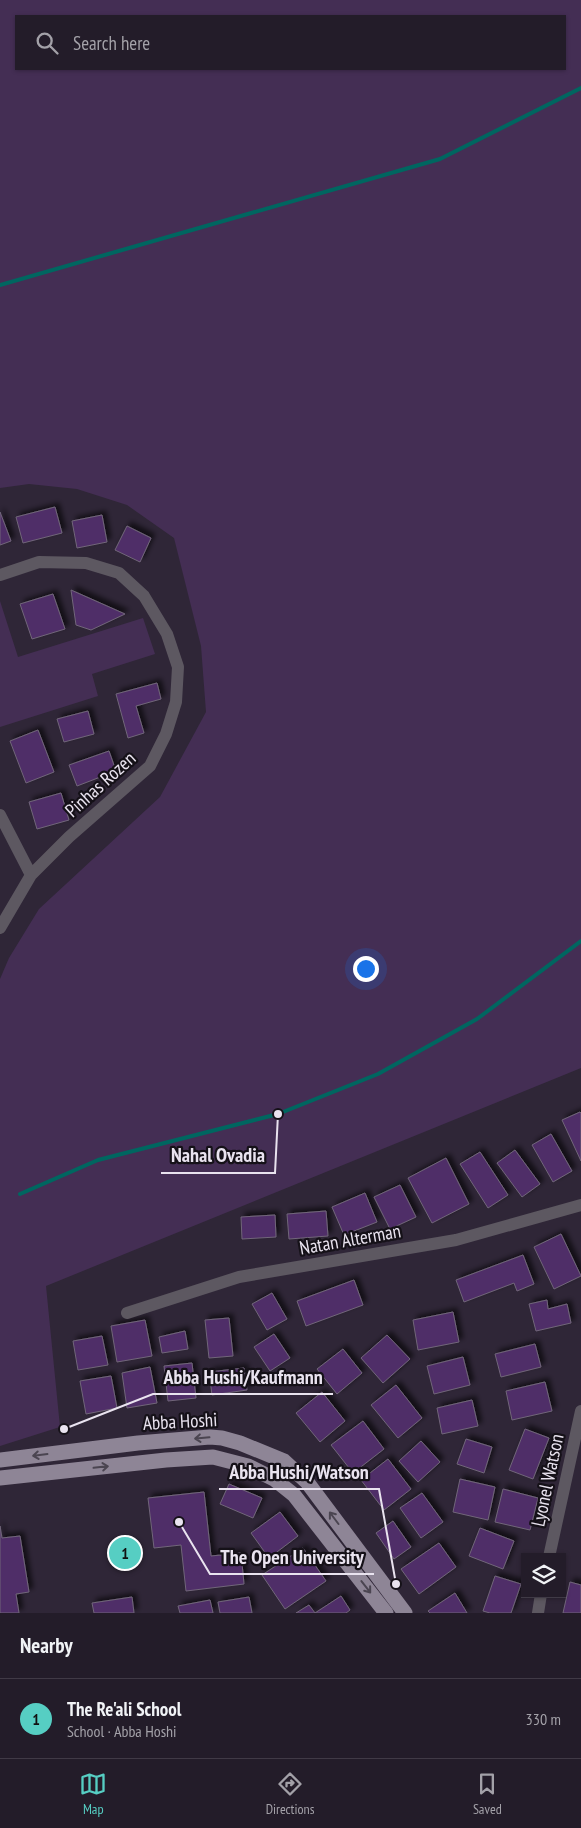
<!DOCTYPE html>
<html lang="en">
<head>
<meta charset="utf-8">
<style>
	:root { --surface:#231c29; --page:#2b2531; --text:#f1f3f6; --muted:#a3a1a8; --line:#403a46; --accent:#56cec3 }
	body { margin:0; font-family:"PT Sans Narrow",sans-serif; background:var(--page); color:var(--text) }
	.controls { position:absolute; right:15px; bottom:15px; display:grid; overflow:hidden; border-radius:0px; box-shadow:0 1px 4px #0004 }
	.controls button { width:45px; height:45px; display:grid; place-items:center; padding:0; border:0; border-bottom:1px solid var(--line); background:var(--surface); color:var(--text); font:25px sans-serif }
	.you { position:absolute; left:365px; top:968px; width:18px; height:18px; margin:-12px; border:4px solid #fff; border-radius:50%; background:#1a73e8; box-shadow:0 0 0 8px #1a73e833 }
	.badge { display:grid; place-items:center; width:32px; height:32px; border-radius:50%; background:var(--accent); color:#111; font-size:16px; font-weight:700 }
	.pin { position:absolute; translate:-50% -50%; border:2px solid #fff; box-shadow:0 1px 5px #0006 }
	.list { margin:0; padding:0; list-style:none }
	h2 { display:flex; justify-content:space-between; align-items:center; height:65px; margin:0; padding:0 20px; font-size:21px }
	h2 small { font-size:16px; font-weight:400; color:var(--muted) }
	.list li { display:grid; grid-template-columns:32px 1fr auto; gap:15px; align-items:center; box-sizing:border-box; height:80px; padding:0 20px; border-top:1px solid var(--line) }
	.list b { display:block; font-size:19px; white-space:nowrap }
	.list p { margin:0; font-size:16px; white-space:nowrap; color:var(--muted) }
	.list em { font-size:16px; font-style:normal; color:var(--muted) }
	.icon { flex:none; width:28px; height:28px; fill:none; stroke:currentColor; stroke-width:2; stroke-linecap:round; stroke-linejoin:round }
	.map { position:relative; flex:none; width:581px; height:1613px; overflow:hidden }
	.search { position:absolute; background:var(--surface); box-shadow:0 1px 4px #0004; left:15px; right:15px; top:15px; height:55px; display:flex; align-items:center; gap:12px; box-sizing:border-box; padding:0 18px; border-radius:0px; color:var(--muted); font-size:19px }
	.sheet { height:145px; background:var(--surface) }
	nav { display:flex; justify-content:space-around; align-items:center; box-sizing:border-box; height:70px; border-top:1px solid var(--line); background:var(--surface); font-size:14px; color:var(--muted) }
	nav a { display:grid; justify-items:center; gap:2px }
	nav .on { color:var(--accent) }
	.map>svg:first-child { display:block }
</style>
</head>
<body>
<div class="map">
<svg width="581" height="1613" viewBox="0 0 581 1613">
	<defs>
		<filter id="shadow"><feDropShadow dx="4" dy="-4" stdDeviation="2.5" flood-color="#0009"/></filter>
	</defs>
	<rect width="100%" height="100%" fill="#2f2637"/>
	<path fill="#442e54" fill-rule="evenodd" d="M0,0H581V1068L46,1286L60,1427L0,1446V979L9,958L39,909L160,797L206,712L201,646L174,538L127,505L77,489L29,484L0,488ZM565,16V69H16V16Z
		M0,601L18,657L143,618L155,654L92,674L98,696L0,727Z"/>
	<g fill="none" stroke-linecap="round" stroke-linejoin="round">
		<path stroke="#006660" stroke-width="4" d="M0,285L440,159L581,88
			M20,1194L98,1160L278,1114L378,1074L477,1019L581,941"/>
	</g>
	<path fill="#4f2d67" stroke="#71667a" filter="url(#shadow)" d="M55,507L62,533L23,543L16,517Z
		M0,512L11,541L0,545Z
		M102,515L107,542L77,548L72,521Z
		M127,526L151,538L140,562L115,550Z
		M71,590L125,614L91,630L76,625Z
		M53,594L65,629L32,639L20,604Z
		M157,683L161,699L136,706L144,733L128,738L116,694Z
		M88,711L94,734L64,742L57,719Z
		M38,730L54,772L26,783L10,741Z
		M109,751L116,771L77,786L69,765Z
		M61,793L69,820L37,829L29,802Z
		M580,1112L581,1113V1161L562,1120Z
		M551,1134L572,1171L553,1182L532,1145Z
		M515,1150L540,1184L522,1197L497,1163Z
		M480,1152L508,1195L488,1208L460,1164Z
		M446,1158L469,1204L432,1223L408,1178Z
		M400,1185L416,1217L390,1229L374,1197Z
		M365,1193L377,1222L344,1235L332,1207Z
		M326,1211L328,1236L289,1239L287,1214Z
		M275,1215L276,1237L242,1239L241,1217Z
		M561,1234L581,1276L554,1289L534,1247Z
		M523,1255L534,1284L517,1291L514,1283L464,1302L456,1280Z
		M354,1280L363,1305L306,1326L297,1301Z
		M272,1293L287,1319L267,1330L252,1304Z
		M547,1300L548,1309L567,1304L571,1323L536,1331L529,1304Z
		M453,1312L459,1342L418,1350L413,1320Z
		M229,1318L233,1356L209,1358L205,1320Z
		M145,1320L152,1356L117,1362L111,1326Z
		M185,1331L188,1349L162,1353L159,1337Z
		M274,1334L290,1358L270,1371L254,1347Z
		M387,1335L410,1359L383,1383L361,1358Z
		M102,1336L108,1365L78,1370L73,1341Z
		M535,1344L541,1367L501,1377L495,1354Z
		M343,1349L362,1373L337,1394L317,1369Z
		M463,1357L470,1385L434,1394L427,1366Z
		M192,1363L196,1398L168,1401L164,1366Z
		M150,1367L157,1403L127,1408L122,1373Z
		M244,1368L247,1390L212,1395L209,1372Z
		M111,1376L117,1408L86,1414L80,1381Z
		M545,1382L552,1411L512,1420L506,1391Z
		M396,1385L422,1418L398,1438L371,1405Z
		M322,1392L345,1421L320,1442L296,1413Z
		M472,1400L478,1426L442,1434L437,1408Z
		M363,1421L384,1449L353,1473L331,1445Z
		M525,1429L549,1438L533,1479L509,1470Z
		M466,1439L492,1447L484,1473L457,1464Z
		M421,1441L440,1462L418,1482L399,1461Z
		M388,1459L411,1489L384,1510L361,1480Z
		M460,1479L495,1487L488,1520L453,1512Z
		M229,1484L262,1498L253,1518L220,1504Z
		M503,1489L538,1498L530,1530L495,1522Z
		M204,1492L211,1556L241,1553L244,1584L186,1591L181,1545L154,1548L148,1498Z
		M422,1493L443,1522L421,1538L400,1508Z
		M280,1512L298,1536L269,1558L251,1533Z
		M393,1521L411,1547L394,1559L376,1533Z
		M0,1526L2,1538L20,1536L29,1592L16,1594L19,1613H0Z
		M480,1528L514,1541L503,1569L469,1556Z
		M439,1543L456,1567L419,1594L401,1569Z
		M303,1548L326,1581L285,1609L262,1575Z
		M495,1576L521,1584L511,1613H490L483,1611Z
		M570,1582L581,1585V1613H563Z
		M455,1593L467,1613H430L428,1611Z
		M341,1596L350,1610L346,1613H315Z
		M132,1597L134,1613H94L92,1603Z
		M249,1597L252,1613H220L218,1602Z
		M210,1600L213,1613H180L178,1606Z
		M309,1605L315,1613H296Z"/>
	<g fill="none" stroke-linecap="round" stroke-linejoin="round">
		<path stroke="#5d5861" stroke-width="12" d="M0,575L39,562L86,563L119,573L144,596L167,634L178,667L176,702L166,734L150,766L69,837L31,875L0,928
			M0,815L31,875
			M127,1313L239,1277L456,1240L581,1205
			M549,1557L581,1411
			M538,1613L541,1594"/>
		<path stroke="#8e8596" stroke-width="15" d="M0,1460L138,1443L210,1437L222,1438L240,1443L284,1461L307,1482L405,1613
			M0,1478L166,1460L213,1457L248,1466L274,1479L294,1495L386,1613"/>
	</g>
	<defs><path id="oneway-shaft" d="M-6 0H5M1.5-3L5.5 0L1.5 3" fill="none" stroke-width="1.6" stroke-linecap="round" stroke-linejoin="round" transform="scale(1.25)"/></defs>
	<g stroke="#4b4551">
		<use href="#oneway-shaft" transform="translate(202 1438) rotate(175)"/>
		<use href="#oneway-shaft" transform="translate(40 1455) rotate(173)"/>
		<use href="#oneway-shaft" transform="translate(101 1467) rotate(-6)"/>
		<use href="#oneway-shaft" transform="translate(334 1518) rotate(-127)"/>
		<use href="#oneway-shaft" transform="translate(366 1587) rotate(52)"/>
	</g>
	<g text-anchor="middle" stroke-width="4.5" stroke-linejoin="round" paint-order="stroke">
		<g font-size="19" fill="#e9e3ef" stroke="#151118">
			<text transform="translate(100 784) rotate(-42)" y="7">Pinhas Rozen</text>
			<text transform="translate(350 1239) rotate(-10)" y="7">Natan Alterman</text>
			<text transform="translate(180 1421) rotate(-3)" y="7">Abba Hoshi</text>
			<text transform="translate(547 1480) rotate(-78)" y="7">Lyonel Watson</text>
		</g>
	</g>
	<path fill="none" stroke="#e9e3ef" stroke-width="2" d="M278 1114L275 1173H161M64 1429L153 1394H333M396 1584L379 1489H219M179 1522L210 1574H374"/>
	<g fill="#e9e3ef" stroke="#151118" stroke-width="2">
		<circle cx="278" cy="1114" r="5"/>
		<circle cx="64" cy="1429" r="5"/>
		<circle cx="396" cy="1584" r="5"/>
		<circle cx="179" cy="1522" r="5"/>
	</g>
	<g font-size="20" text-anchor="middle" font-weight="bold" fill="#e9e3ef" stroke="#151118" stroke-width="4.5" stroke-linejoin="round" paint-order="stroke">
		<text x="218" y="1162">Nahal Ovadia</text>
		<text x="243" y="1384">Abba Hushi/Kaufmann</text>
		<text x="299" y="1479">Abba Hushi/Watson</text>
		<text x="292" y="1564">The Open University</text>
	</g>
</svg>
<div class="controls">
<button><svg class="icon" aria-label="layers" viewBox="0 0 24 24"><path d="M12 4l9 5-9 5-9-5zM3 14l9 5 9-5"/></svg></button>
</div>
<div class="you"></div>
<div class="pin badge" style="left:125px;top:1553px">1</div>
<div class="search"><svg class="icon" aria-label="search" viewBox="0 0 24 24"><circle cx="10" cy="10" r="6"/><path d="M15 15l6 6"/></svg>Search here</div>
</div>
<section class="sheet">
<h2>Nearby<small></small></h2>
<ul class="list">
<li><span class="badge">1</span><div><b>The Re'ali School</b><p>School · Abba Hoshi</p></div><em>330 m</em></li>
</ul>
</section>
<nav>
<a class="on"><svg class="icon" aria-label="map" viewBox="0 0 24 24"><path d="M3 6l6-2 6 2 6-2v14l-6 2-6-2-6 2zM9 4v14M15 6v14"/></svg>Map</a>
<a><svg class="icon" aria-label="directions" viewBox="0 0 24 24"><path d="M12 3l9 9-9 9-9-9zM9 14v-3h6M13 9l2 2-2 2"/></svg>Directions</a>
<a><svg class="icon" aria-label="saved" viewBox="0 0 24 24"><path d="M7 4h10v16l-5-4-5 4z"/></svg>Saved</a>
</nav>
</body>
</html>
